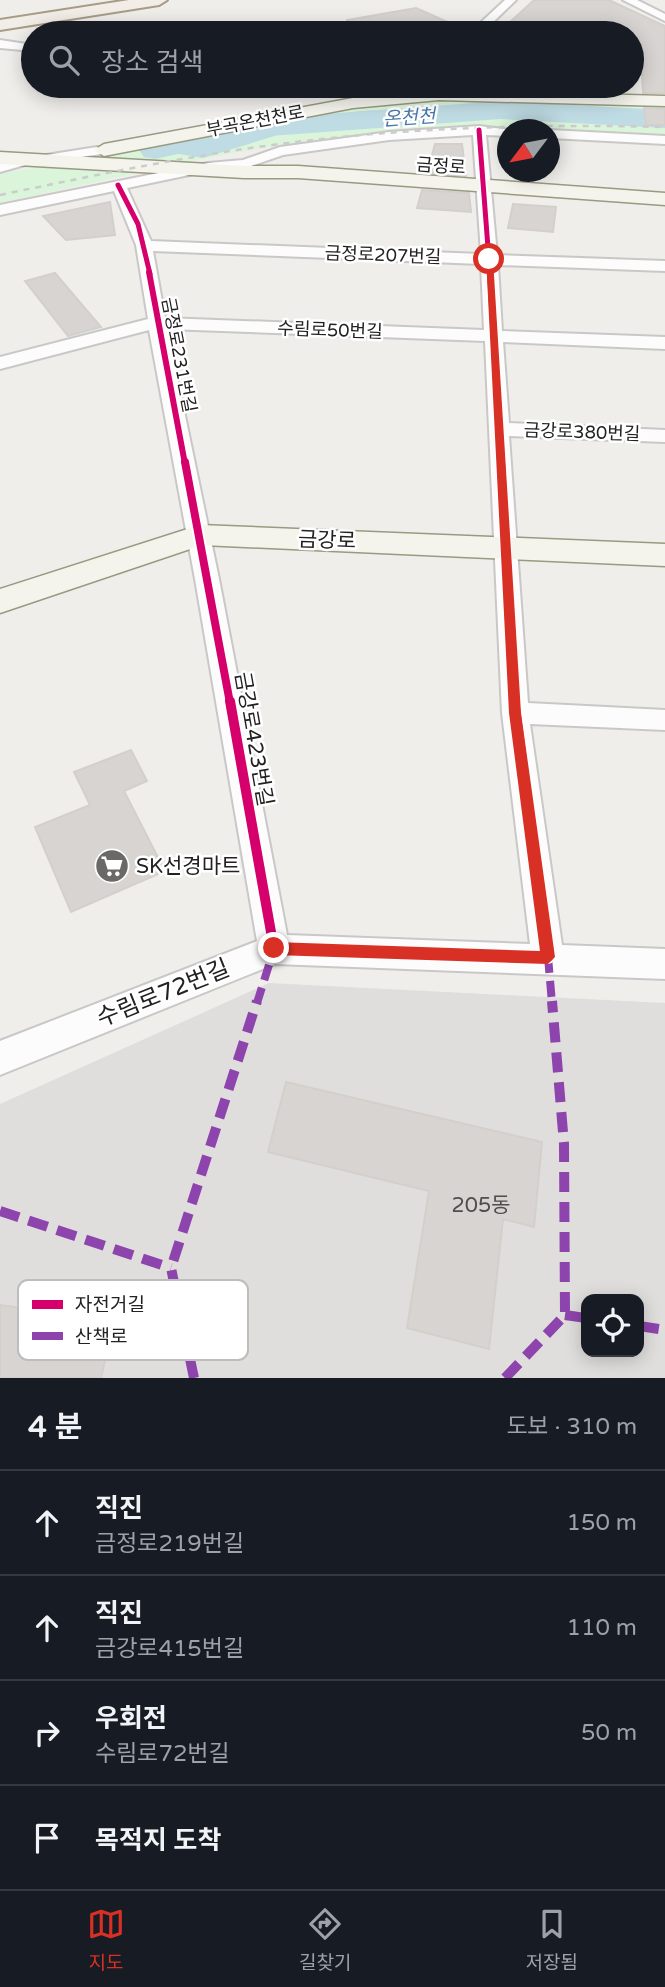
<!DOCTYPE html>
<html lang="ko">
<head>
<meta charset="utf-8">
<style>
	:root { --surface:#171b24; --page:#20242c; --text:#f1f3f6; --muted:#9ea1a6; --line:#363941; --accent:#d93025 }
	body { margin:0; font-family:"Varela Round","Noto Sans KR",sans-serif; background:var(--page); color:var(--text) }
	.controls { position:absolute; right:21px; bottom:21px; display:grid; overflow:hidden; border-radius:14px; box-shadow:0 4px 18px #0003 }
	.controls button { width:63px; height:63px; display:grid; place-items:center; padding:0; border:0; border-bottom:2px solid var(--line); background:var(--surface); color:var(--text); font:35px sans-serif }
	.compass { position:absolute; left:497px; top:119px; width:63px; height:63px; border-radius:50%; background:var(--surface); box-shadow:0 4px 18px #0003; rotate:238deg }
	.stop { position:absolute; width:21px; height:21px; margin:-16px; border:5px solid #d93025; border-radius:50%; background:#fff }
	.stop.end { background:#d93025; border-color:#fff; box-shadow:0 2px 7px #0008 }
	.list { margin:0; padding:0; list-style:none }
	h2 { display:flex; justify-content:space-between; align-items:center; height:91px; margin:0; padding:0 28px; font-size:30px }
	h2 small { font-size:23px; font-weight:400; color:var(--muted) }
	.list li { display:grid; grid-template-columns:46px 1fr auto; gap:21px; align-items:center; box-sizing:border-box; height:105px; padding:0 28px; border-top:2px solid var(--line) }
	.list b { display:block; font-size:26px; white-space:nowrap }
	.list p { margin:0; font-size:23px; white-space:nowrap; color:var(--muted) }
	.list em { font-size:23px; font-style:normal; color:var(--muted) }
	.icon { flex:none; width:38px; height:38px; fill:none; stroke:currentColor; stroke-width:2; stroke-linecap:round; stroke-linejoin:round }
	.map { position:relative; flex:none; width:665px; height:1378px; overflow:hidden }
	.search { position:absolute; background:var(--surface); box-shadow:0 4px 18px #0003; left:21px; right:21px; top:21px; height:77px; display:flex; align-items:center; gap:18px; box-sizing:border-box; padding:0 24px; border-radius:38px; color:var(--muted); font-size:26px }
	.sheet { height:511px; background:var(--surface) }
	nav { display:flex; justify-content:space-around; align-items:center; box-sizing:border-box; height:98px; border-top:2px solid var(--line); background:var(--surface); font-size:19px; color:var(--muted) }
	nav a { display:grid; justify-items:center; gap:4px }
	nav .on { color:var(--accent) }
	.map>svg:first-child { display:block }
</style>
</head>
<body>
<div class="map">
<svg width="665" height="1378" viewBox="0 0 665 1378">
	<rect width="100%" height="100%" fill="#f0eeeb"/>
	<path fill="#dfdedc" fill-rule="evenodd" d="M269,983L665,1003V1378H0V1104ZM586,1299H639V1352H586Z"/>
	<path fill="#daf5da" d="M421,99L665,105V138C524,127 380,126 239,152C159,167 80,186 0,203V174L363,105Z"/>
	<path fill="#bfdbe3" d="M471,106L665,116V120L555,114L393,116L297,129L203,158L155,150L176,141L246,127L361,111Z"/>
	<g fill="none" stroke-linecap="round" stroke-linejoin="round">
		<path fill="#bfdbe3" fill-rule="evenodd" d="M501,101L665,110V128L501,119L256,137L155,159L144,157L139,150L144,143L256,119Z"/>
	</g>
	<path fill="#d7d4d2" stroke="#d3d0cc" stroke-width="2" d="M534,0H609L665,26V93H643L642,73L632,74V33H498Z
		M416,8L463,29L457,33H349L347,20Z
		M644,108L665,109V125H646Z
		M435,144H462L466,176L427,173Z
		M422,190L469,193L471,212L417,208Z
		M110,202L115,235L66,240L43,216Z
		M513,204L556,207L553,232L508,228Z
		M55,273L101,327L68,336L25,281Z
		M131,750L147,781L124,791L165,871L71,912L35,827L90,805L74,772Z
		M286,1082L542,1142L534,1227L503,1219L489,1349L407,1328L429,1191L268,1152Z
		M0,1305L114,1321L101,1378H0Z"/>
	<g fill="none" stroke-linecap="round" stroke-linejoin="round">
		<g stroke="#c9c8c7" stroke-width="4">
			<path id="street" d="M505,0H516L485,30L459,33L477,26Z
				M623,0H637L665,14V21Z
				M0,40L33,45V51L0,48Z
				M419,86H433L445,95L434,98Z
				M479,126L513,130H508V136L486,135L497,255L665,261V271L498,265L502,331L665,337V349L503,342L509,423L665,430V442L509,436L528,703L665,710V730L530,724L562,945L665,949V979L275,964L0,1075V1041L257,941L195,579L149,330L0,369V357L148,319L136,245L114,191L0,215V205L208,163L243,160L280,147L389,132ZM473,135L481,254L151,241L127,188L208,171L245,168L283,155L389,140ZM153,251L481,264L484,330L165,318ZM167,329L485,341L502,713L530,944L287,935L219,579Z
				M550,130L665,136V144L550,138Z
				M97,147L104,151L102,154L25,165L0,172V163L8,161Z"/>
		</g>
		<g stroke="#999a82" stroke-width="3">
			<path id="secondary" d="M439,90L665,96V106L439,100L353,108L104,156L94,150L104,144L353,98Z
				M0,152L244,166H298L665,193V205L298,178H244L0,164Z
				M200,525L665,544V566L202,545L0,613V589Z"/>
		</g>
		<g stroke="#a79c86" stroke-width="4">
			<path id="primary" d="M129,0H167L159,5L0,30V20Z"/>
		</g>
		<use href="#street" fill="#fdfcfc" fill-rule="evenodd"/>
		<use href="#secondary" fill="#f4f4ed" fill-rule="evenodd"/>
		<use href="#primary" fill="#f3ede7" fill-rule="evenodd"/>
		<path stroke="#ccc" stroke-width="2.5" stroke-dasharray="6 6" stroke-linecap="butt" d="M0,195C96,175 191,155 288,143C413,127 539,124 665,127"/>
		<path stroke="#8e44ad" stroke-width="8" stroke-dasharray="16 8" stroke-linecap="butt" d="M548,957L552,1003
			M257,1003L274,949"/>
		<path stroke="#8e44ad" stroke-width="10" stroke-dasharray="20 10" stroke-linecap="butt" d="M0,1211L171,1268
			M565,1315L586,1318
			M639,1326L665,1330
			M194,1378L171,1268L257,1001
			M505,1378L565,1315L564,1144L552,1001"/>
		<g stroke="#fff" stroke-width="8">
			<path id="cycleway-far3" d="M479,130L490,274
				M118,185L138,224L150,274"/>
		</g>
		<g stroke="#fff" stroke-width="10">
			<path id="cycleway-far2" d="M149,272L185,464
				M490,272L501,464"/>
		</g>
		<g stroke="#fff" stroke-width="12">
			<path id="cycleway-far1" d="M185,462L230,703
				M501,462L514,703"/>
		</g>
		<g stroke="#fff" stroke-width="14">
			<path id="cycleway" d="M230,701L274,949
				M514,701L548,957"/>
		</g>
		<use href="#cycleway-far3" stroke="#d6006c" stroke-width="5"/>
		<use href="#cycleway-far2" stroke="#d6006c" stroke-width="6"/>
		<use href="#cycleway-far1" stroke="#d6006c" stroke-width="8"/>
		<use href="#cycleway" stroke="#d6006c" stroke-width="10"/>
	</g>
	<path fill="#d93025" d="M486,258L493,259L521,713L555,957L548,964L274,955L267,948L274,942L540,951L509,713Z"/>
	<defs>
		<g id="supermarket-disc" transform="scale(1.75)"><circle r="9.5" fill="#6a6968" stroke="#fff"/><path d="M-6-5.5h2.5l.6 2H6L4.5 2H-2.5L-4.4-4H-6ZM-1.5 3.2a1.3 1.3 0 1 0 .1 0ZM3 3.2a1.3 1.3 0 1 0 .1 0Z" fill="#fff"/></g>
	</defs>
	<g fill-rule="evenodd">
		<use href="#supermarket-disc" x="112" y="866"/>
	</g>
	<g text-anchor="middle" stroke-width="5" stroke-linejoin="round" paint-order="stroke">
		<g font-size="18" fill="#222" stroke="#fff">
			<text transform="translate(255 121) rotate(-11)" y="6">부곡온천천로</text>
			<text transform="translate(441 166) rotate(4)" y="6">금정로</text>
			<text transform="translate(383 255) rotate(2)" y="6">금정로207번길</text>
			<text transform="translate(330 330) rotate(2)" y="6">수림로50번길</text>
			<text transform="translate(179 355) rotate(79)" y="6">금정로231번길</text>
			<text transform="translate(582 432) rotate(2)" y="6">금강로380번길</text>
		</g>
		<g font-size="19" font-style="italic" fill="#4a7aab" stroke="#fff">
			<text transform="translate(409 117) rotate(-4)" y="7">온천천</text>
		</g>
		<g font-size="21" fill="#222" stroke="#fff">
			<text transform="translate(327 540) rotate(2)" y="7">금강로</text>
			<text transform="translate(254 739) rotate(80)" y="7">금강로423번길</text>
		</g>
		<g font-size="21" fill="#222" stroke="#fff" text-anchor="start">
			<text x="136" y="873">SK선경마트</text>
		</g>
		<g font-size="21" fill="#4f4e4e">
			<text x="481" y="1212">205동</text>
		</g>
		<g font-size="24" fill="#222" stroke="#fff">
			<text transform="translate(163 993) rotate(-22)" y="8">수림로72번길</text>
		</g>
	</g>
	<rect x="18" y="1280" width="230" height="80" rx="10" fill="#fff" stroke="#bdbdbd" stroke-width="2"/>
	<rect x="32" y="1300" width="31" height="9" fill="#d6006c"/>
	<rect x="32" y="1332" width="31" height="8" fill="#8e44ad"/>
	<g font-size="19" fill="#222">
		<text x="75" y="1311">자전거길</text>
		<text x="75" y="1343">산책로</text>
	</g>
</svg>
<div class="controls">
<button><svg class="icon" aria-label="locate" viewBox="0 0 24 24"><circle cx="12" cy="12" r="6"/><path d="M12 2v4M12 18v4M2 12h4M18 12h4"/></svg></button>
</div>
<svg class="compass" viewBox="-18 -18 36 36"><path d="M0-13l5 13h-10z" fill="#e53935"/><path d="M0 13l5-13h-10z" fill="#9ea1a6"/></svg>
<div class="stop" style="left:489px;top:259px"></div>
<div class="stop end" style="left:274px;top:948px"></div>
<div class="search"><svg class="icon" aria-label="search" viewBox="0 0 24 24"><circle cx="10" cy="10" r="6"/><path d="M15 15l6 6"/></svg>장소 검색</div>
</div>
<section class="sheet">
<h2>4 분<small>도보 · 310 m</small></h2>
<ul class="list">
<li><svg class="icon" aria-label="ahead" viewBox="0 0 24 24"><path d="M12 20V5M6 11l6-6 6 6"/></svg><div><b>직진</b><p>금정로219번길</p></div><em>150 m</em></li>
<li><svg class="icon" aria-label="ahead" viewBox="0 0 24 24"><path d="M12 20V5M6 11l6-6 6 6"/></svg><div><b>직진</b><p>금강로415번길</p></div><em>110 m</em></li>
<li><svg class="icon" aria-label="right" viewBox="0 0 24 24"><path d="M7 20v-9h11M14 6l5 5-5 5"/></svg><div><b>우회전</b><p>수림로72번길</p></div><em>50 m</em></li>
<li><svg class="icon" aria-label="arrive" viewBox="0 0 24 24"><path d="M6 21V4h12l-3 4 3 4H6"/></svg><div><b>목적지 도착</b></div></li>
</ul>
</section>
<nav>
<a class="on"><svg class="icon" aria-label="map" viewBox="0 0 24 24"><path d="M3 6l6-2 6 2 6-2v14l-6 2-6-2-6 2zM9 4v14M15 6v14"/></svg>지도</a>
<a><svg class="icon" aria-label="directions" viewBox="0 0 24 24"><path d="M12 3l9 9-9 9-9-9zM9 14v-3h6M13 9l2 2-2 2"/></svg>길찾기</a>
<a><svg class="icon" aria-label="saved" viewBox="0 0 24 24"><path d="M7 4h10v16l-5-4-5 4z"/></svg>저장됨</a>
</nav>
</body>
</html>
